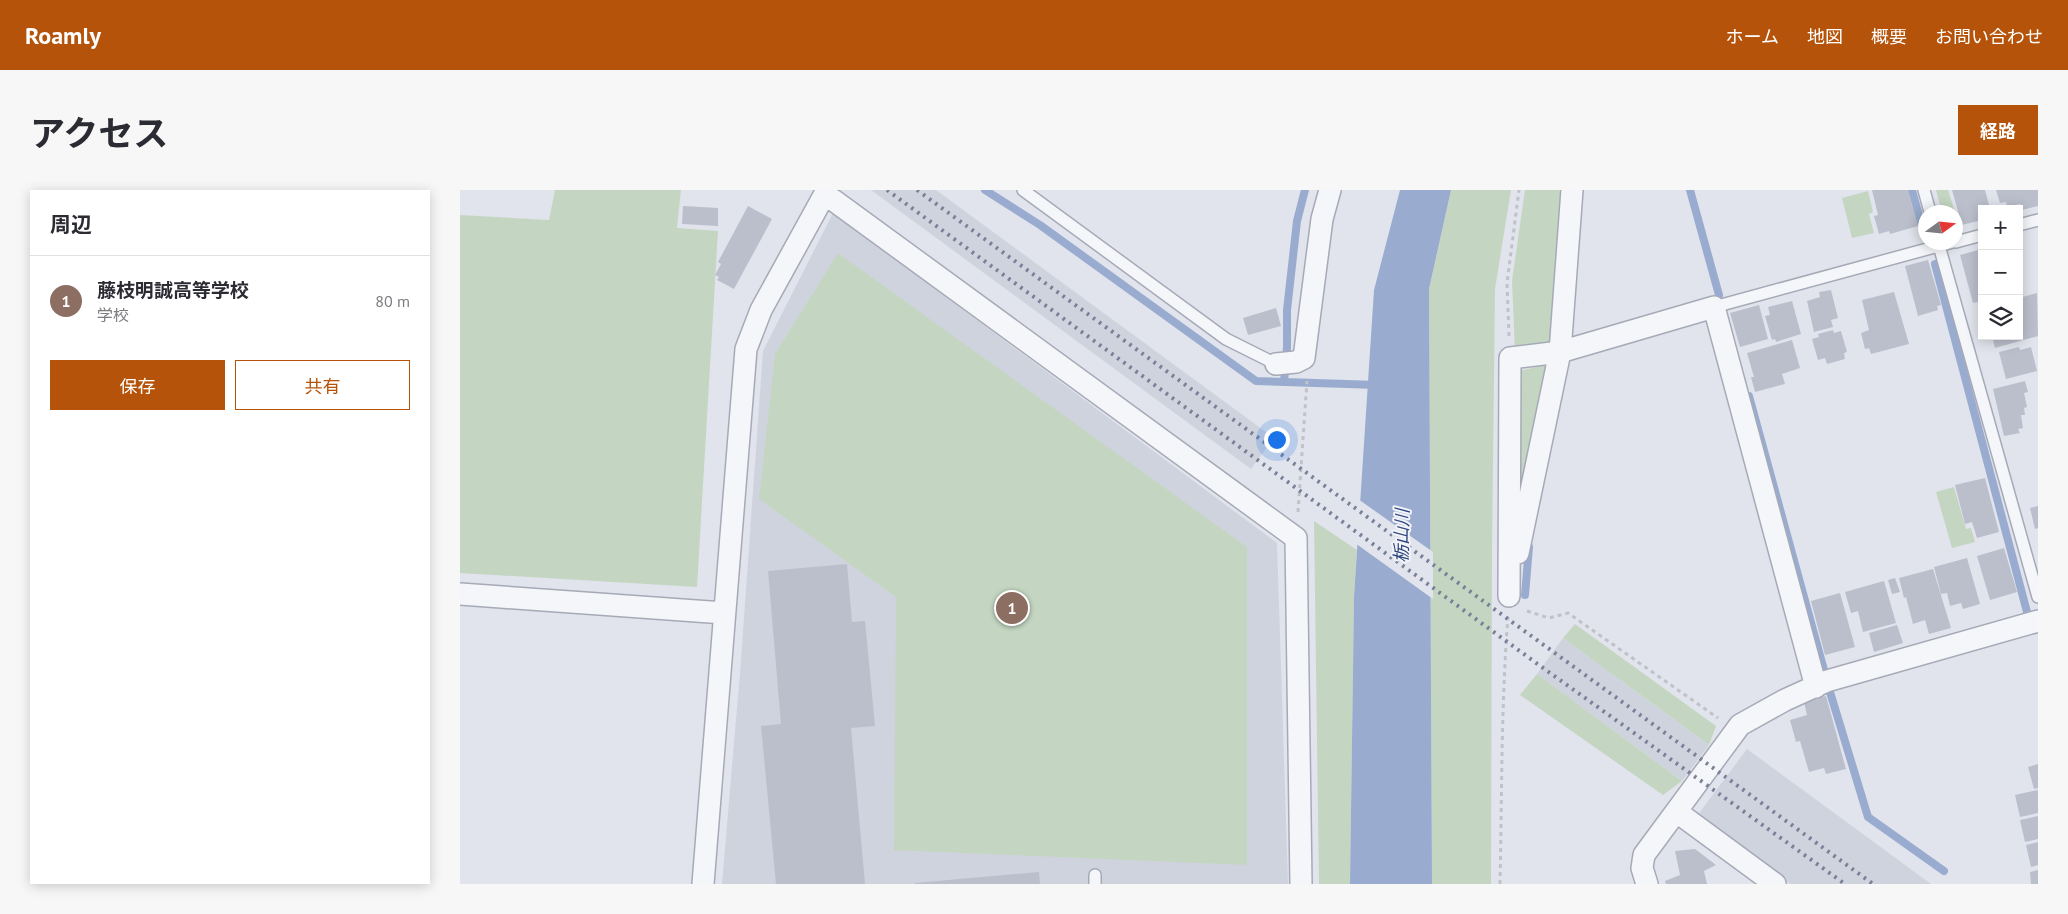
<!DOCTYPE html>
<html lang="ja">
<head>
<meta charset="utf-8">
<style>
	:root { --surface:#fff; --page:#f7f7f7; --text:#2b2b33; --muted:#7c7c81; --line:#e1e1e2; --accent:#b45309 }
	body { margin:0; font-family:"PT Sans","Noto Sans JP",sans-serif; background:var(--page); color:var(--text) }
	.controls { position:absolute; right:15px; top:15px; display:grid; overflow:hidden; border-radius:0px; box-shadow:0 2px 12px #0003 }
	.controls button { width:45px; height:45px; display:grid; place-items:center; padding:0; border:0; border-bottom:1px solid var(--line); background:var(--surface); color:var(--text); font:25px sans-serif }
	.compass { position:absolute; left:1458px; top:15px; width:45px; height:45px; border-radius:50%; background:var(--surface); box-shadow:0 2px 12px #0003; rotate:75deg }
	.you { position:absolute; left:816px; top:249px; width:18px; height:18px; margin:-12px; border:4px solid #fff; border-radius:50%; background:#1a73e8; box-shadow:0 0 0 8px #1a73e833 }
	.badge { display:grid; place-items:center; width:32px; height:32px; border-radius:50%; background:var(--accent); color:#fff; font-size:16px; font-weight:700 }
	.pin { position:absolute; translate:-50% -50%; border:2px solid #fff; box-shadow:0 1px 5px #0006 }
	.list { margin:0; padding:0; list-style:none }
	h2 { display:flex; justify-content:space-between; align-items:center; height:65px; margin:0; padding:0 20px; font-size:21px }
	h2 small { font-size:16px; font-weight:400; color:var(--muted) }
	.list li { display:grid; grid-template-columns:32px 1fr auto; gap:15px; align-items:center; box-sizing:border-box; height:90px; padding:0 20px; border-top:1px solid var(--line) }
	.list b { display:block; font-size:19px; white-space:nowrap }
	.list p { margin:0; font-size:16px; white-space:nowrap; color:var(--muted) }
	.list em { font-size:16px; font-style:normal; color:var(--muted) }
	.actions { display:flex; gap:10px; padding:15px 20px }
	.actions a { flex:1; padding:11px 0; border:1px solid var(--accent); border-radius:0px; text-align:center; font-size:18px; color:var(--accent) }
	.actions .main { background:var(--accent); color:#fff }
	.icon { flex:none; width:28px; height:28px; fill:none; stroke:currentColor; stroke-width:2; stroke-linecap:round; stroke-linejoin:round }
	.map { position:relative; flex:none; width:1578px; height:694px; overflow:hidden; border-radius:0px }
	header { display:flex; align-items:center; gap:30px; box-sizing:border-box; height:70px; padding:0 25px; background:var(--accent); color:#fff }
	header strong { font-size:24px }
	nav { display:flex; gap:28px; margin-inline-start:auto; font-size:18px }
	.intro { display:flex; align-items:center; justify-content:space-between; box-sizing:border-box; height:120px; padding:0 30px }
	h1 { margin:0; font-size:35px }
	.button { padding:12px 22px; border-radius:0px; background:var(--accent); color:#fff; font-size:18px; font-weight:700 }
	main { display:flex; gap:30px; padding:0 30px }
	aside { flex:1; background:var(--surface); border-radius:0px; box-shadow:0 2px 12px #0003 }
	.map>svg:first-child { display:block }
</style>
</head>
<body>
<header>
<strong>Roamly</strong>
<nav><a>ホーム</a><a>地図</a><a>概要</a><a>お問い合わせ</a></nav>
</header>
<div class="intro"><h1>アクセス</h1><a class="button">経路</a></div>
<main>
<aside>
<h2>周辺<small></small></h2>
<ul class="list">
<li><span class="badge" style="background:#8d6e63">1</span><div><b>藤枝明誠高等学校</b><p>学校</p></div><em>80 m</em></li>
</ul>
<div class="actions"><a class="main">保存</a><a>共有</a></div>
</aside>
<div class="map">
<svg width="1578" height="694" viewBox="0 0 1578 694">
	<rect width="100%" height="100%" fill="#e1e4ec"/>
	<path fill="#cfd3de" d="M411,0H476L814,248L791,279Z
		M373,23L817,353L828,694H262L280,483L303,161Z
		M1103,448L1249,555L1222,591L1077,484Z
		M1287,559L1471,694H1330L1237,626Z"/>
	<path fill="#c4d6c2" d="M95,0H221L217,38L258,41L237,397L0,383V25L89,30Z
		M991,0H1051L1035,99L1032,360L1031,694H972L969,99Z
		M1065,0H1105L1096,157L1055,162L1052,91Z
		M1476,0H1488L1494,19L1482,22Z
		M1408,1L1413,22L1409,24L1414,43L1392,48L1382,8Z
		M378,63L787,357V675L434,660L436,407L299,309L315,164Z
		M1091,174L1057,333L1058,181Z
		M1494,297L1506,339L1511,338L1515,352L1492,358L1476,302Z
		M854,331L897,360L894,407L890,694H859Z
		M1115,434L1256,536L1249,555L1103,448Z
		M1077,484L1222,591L1203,605L1060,505Z"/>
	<path fill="#99accf" d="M940,0H991L969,99L972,694H890L894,407L914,100Z"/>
	<path fill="#e1e4ec" d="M898,309L973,362V409L895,353Z"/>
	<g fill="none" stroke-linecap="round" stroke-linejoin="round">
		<path stroke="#99accf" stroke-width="8" d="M525,0L580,35L796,191L917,195
			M1230,0L1259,105
			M1452,0L1465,48
			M1475,74L1567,422
			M824,192L827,157V120L837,31L845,0
			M1289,206L1364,480
			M1065,405L1069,357
			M1370,502L1408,627L1484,681"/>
	</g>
	<path fill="#bbbfcc" d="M1412,0H1448L1458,36L1430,44L1429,41L1419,44L1414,26L1418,25Z
		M1492,0H1525L1530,19H1522V30L1502,35Z
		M1536,0H1578V16L1562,20L1560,14L1547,17L1546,12L1540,13Z
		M223,16L258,18V36L222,34Z
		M288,16L312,29L274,99L257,90L259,87L255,85L261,74L258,72Z
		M1522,59V111L1513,113L1500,65Z
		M1468,70L1481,115L1477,116L1478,120L1458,126L1445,76Z
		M1371,100L1378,128L1371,130L1373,137L1354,142L1347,111L1360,107L1359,102Z
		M1434,102L1449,154L1411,164L1409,158L1405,159L1401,143L1409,140L1402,110Z
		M1577,103L1578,146L1535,158L1532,146H1559V108Z
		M1332,111L1341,144L1316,152L1315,149L1312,150L1305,126L1310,125L1308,117Z
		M1299,115L1308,149L1280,157L1270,123Z
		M816,118L821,136L788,145L783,128Z
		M1373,140L1374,143L1381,141L1387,162L1384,163L1385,169L1367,174L1365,168L1358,170L1352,149L1359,147L1358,144Z
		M1332,150L1340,178L1322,184L1325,194L1295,202L1291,187H1294L1287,163Z
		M1559,157L1560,160L1571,157L1577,181L1546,189L1539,162Z
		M1565,191L1568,202L1564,203L1567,217L1564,218L1565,225H1561L1563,238L1558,239L1560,243L1544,246L1533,199Z
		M1525,288L1539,342L1517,348L1512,332L1505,334L1495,295Z
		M1578,316V338L1575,339L1570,318Z
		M1544,358L1557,402L1530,410L1517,366Z
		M1507,368L1520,414L1503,419L1501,413L1490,416L1487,403L1481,404L1474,377Z
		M387,374L392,432L405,431L415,536L391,538L405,694H316L301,536L321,534L308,381Z
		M1473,379L1491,438L1469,444L1465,430L1453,434L1446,407L1444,408L1439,388Z
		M1435,388L1440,402L1432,404L1428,390Z
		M1424,391L1436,433L1403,442L1398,421L1391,423L1385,402Z
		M1380,403L1395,457L1365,465L1351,411Z
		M1437,435L1443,453L1414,462L1409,443Z
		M1366,506L1386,579L1366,584L1364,578L1349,582L1340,551L1336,552L1330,530L1347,525L1344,512Z
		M1578,574V598L1574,599L1568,577Z
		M1578,600V623L1560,627L1555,605Z
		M1578,626V649L1565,652L1560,630Z
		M1578,652V675L1571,677L1566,655Z
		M1235,659L1256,675L1244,681L1247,694H1206L1205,691L1220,685L1215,661Z
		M1578,680V694H1571L1570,682Z
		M579,682L580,694H455V693Z"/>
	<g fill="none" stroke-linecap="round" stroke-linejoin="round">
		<g stroke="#a6aab7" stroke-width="14">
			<path id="service" d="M563,0L766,149L816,174
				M1464,0L1470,22
				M1559,35L1578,30
				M1478,52L1578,407
				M1496,52L1522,45
				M1254,117L1493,52
				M635,694V685"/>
		</g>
		<g stroke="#a6aab7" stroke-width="24">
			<path id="minor" d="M365,4L836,348L841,694
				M816,174L836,172L844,168L862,29L870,0
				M1058,363L1100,162L1112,0
				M0,404L264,423
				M1049,406L1050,168L1100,162L1254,117L1356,497
				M1217,622L1315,694
				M243,694L286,159L301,120L367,0
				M1187,694L1182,678L1184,665L1280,535L1325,510L1367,491L1578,431"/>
		</g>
		<path stroke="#c0c2ca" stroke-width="3" stroke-dasharray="4 4" stroke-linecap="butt" d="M1049,146L1047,93L1059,0
			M838,322L847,191
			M1067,421L1089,428L1108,423L1258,528
			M1040,694C1042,605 1041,516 1048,427"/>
		<use href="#service" stroke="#f5f6f9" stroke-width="11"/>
		<use href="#minor" stroke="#f5f6f9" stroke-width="21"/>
		<path stroke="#798097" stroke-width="4" stroke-dasharray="2.5 5" stroke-linecap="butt" d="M427,0L1079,475L1385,694
			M457,0L1413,694"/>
	</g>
	<g text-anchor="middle" stroke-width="4" stroke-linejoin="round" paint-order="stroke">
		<g font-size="18" font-style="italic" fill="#2d467e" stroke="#f2f3f8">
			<text transform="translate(942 346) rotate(-89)" y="6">栃山川</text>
		</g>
	</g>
</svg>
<div class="controls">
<button>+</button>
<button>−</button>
<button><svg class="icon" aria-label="layers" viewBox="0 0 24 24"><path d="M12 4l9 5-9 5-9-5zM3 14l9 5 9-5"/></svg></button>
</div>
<svg class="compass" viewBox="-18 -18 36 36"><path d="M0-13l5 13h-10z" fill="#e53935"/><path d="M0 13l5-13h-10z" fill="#7c7c81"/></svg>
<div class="you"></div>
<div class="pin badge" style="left:552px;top:418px;background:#8d6e63">1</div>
</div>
</main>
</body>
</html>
